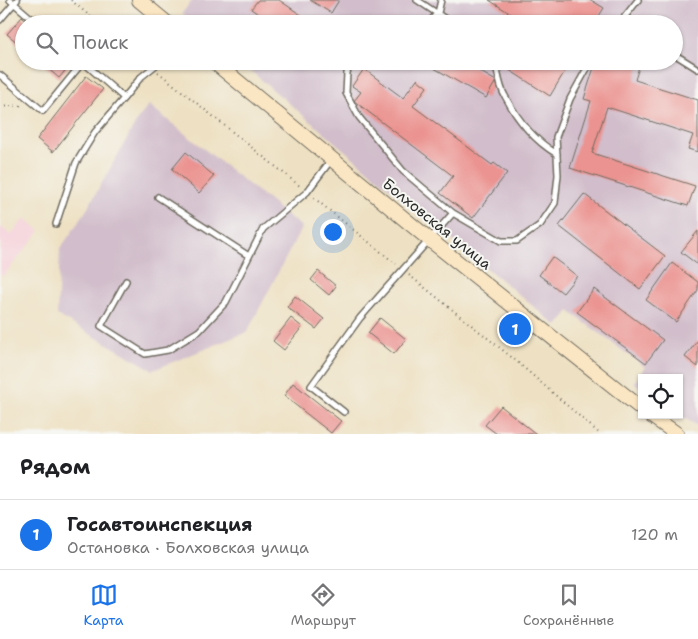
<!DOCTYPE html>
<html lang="ru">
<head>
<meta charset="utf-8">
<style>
	:root { --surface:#fff; --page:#f2f2f2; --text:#202124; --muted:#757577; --line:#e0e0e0; --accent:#1a73e8 }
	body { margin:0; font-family:"Shantell Sans",sans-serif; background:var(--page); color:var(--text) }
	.controls { position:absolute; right:15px; bottom:15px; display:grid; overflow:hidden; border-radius:0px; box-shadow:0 1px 4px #0004 }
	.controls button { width:45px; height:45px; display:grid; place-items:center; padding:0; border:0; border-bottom:1px solid var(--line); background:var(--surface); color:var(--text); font:25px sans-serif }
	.you { position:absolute; left:332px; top:231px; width:18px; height:18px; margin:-12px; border:4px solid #fff; border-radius:50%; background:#1a73e8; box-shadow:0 0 0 8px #1a73e833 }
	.badge { display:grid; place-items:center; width:32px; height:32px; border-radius:50%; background:var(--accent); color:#fff; font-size:16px; font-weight:700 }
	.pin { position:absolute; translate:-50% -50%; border:2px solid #fff; box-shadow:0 1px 5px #0006 }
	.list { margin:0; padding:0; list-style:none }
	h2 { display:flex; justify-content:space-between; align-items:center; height:65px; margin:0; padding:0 20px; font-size:21px }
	h2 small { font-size:16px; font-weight:400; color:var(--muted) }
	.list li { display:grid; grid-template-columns:32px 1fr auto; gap:15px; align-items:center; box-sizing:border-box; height:70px; padding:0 20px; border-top:1px solid var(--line) }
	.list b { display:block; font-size:19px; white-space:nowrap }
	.list p { margin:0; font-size:16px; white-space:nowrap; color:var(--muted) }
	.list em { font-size:16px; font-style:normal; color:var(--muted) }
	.icon { flex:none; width:28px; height:28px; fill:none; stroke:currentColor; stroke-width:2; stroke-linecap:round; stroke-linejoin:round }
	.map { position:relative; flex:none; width:698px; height:434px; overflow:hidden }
	.search { position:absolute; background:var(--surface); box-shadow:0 1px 4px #0004; left:15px; right:15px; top:15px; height:55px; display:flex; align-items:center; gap:12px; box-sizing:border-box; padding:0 18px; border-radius:28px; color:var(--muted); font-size:19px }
	.sheet { height:135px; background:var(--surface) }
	nav { display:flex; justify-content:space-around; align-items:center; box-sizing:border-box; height:70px; border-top:1px solid var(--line); background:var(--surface); font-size:14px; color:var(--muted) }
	nav a { display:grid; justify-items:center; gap:2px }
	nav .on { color:var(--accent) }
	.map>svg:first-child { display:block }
</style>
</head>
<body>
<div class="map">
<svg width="698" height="434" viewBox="0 0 698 434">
	<rect width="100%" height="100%" fill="#f6f6f2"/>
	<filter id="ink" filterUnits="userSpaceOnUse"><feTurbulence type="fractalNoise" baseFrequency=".02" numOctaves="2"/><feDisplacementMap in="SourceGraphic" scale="10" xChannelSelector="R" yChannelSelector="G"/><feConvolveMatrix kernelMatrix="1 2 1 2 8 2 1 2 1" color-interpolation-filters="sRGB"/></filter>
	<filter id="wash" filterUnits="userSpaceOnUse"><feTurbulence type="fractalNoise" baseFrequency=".0096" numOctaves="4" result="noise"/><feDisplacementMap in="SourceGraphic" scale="20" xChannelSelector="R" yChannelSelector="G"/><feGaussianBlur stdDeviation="1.12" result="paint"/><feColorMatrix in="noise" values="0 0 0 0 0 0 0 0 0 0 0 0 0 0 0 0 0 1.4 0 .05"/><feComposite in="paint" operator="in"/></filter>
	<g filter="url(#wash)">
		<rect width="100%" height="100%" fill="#eee1c3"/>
		<path fill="#f6cfd9" d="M25,218L40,231L3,276L0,274V249L2,246L0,245V226L11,235Z"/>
		<path fill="#d1bdcb" d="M193,0H698V426L679,415V378H642V388L634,383L645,367L569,311L557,326L370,172L239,61H674V24H194L182,13Z
			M149,105L302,227L247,332L153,370L57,315L60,249L86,211L138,119Z"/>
		<g id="blocks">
			<path fill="#eb9390" d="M258,0H279L307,19L304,24H273L251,9Z
				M310,0H339L331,13Z
				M489,0H591L604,8L594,24H527Z
				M22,17L30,24H24V48L7,34Z
				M39,61H73L59,78Z
				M422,61H462L496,81L486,98Z
				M506,61H571L550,96L503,66Z
				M596,61H620L639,67L635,80L698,100V152L688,149L693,135L607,107L592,153L695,186L688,206L570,168L591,101L584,99Z
				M364,69L403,98L417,79L427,87L413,106L492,165L494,163L507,173L473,218L440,193L453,176L354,101L361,92L352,86Z
				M86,76L103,89L53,152L37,139Z
				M186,152L214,176L199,193L172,169Z
				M584,194L665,256L640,289L559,226Z
				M698,231V265L681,252Z
				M552,257L577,276L563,293L539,275Z
				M672,263L698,282V290L676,322L646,300Z
				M318,271L336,286L329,295L311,280Z
				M594,289L663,340L646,363L577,312Z
				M295,296L324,319L316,329L287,307Z
				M291,318L302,327L284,350L273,341Z
				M380,318L406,339L394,354L368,333Z
				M698,340V367L685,357Z
				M293,383L341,421L331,433L284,396Z
				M501,406L536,434H497L485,425Z"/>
		</g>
	</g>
	<g filter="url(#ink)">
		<use href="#blocks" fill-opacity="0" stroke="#6f6b60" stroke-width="1"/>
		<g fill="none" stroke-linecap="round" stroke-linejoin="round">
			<g stroke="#6f6b60" stroke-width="8">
				<path id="service" d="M10,0L38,24
					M417,0L453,24
					M0,20L17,0
					M427,24L438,13L441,0
					M619,24L638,0
					M674,54L698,69
					M351,61L347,73L346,93L359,117L403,171L453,213L501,241H517L540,225L555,203L558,175L556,137L570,99L591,61
					M495,61C498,72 499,86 505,96C517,119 535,141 557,154
					M0,75L43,111L83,62L124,98L141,77L161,61
					M158,197L249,256
					M56,224L76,163L95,132L124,98
					M126,281L101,326L145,354L168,350L199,331L226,302L263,229L307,192L331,160
					M344,412L311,386L360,318L453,213"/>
			</g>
			<g stroke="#6f6b60" stroke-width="16">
				<path id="secondary" d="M139,0L168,24
					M213,61L430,240L642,409
					M650,415L677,434"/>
			</g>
			<path stroke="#6f6b60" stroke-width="2" stroke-dasharray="1 4" stroke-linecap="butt" d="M71,0L99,24
				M158,72L301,187
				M0,107L23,105
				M314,198L396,264
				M409,275L515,360L600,434"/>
			<use href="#service" stroke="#fff" stroke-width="5"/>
			<use href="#secondary" stroke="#fbe6c3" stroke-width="14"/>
		</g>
	</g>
	<g text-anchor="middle" stroke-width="4" stroke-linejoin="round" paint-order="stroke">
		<g font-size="15" fill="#2b2b2b" stroke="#f6f6f2">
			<text transform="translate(437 224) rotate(39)" y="5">Болховская улица</text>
		</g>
	</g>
</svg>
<div class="controls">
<button><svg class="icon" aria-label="locate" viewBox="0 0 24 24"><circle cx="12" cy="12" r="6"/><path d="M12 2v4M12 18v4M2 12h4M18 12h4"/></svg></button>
</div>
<div class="you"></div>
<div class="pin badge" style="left:515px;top:329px">1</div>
<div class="search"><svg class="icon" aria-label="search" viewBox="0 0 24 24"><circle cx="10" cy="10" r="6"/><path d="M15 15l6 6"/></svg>Поиск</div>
</div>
<section class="sheet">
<h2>Рядом<small></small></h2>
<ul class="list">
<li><span class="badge">1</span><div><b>Госавтоинспекция</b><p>Остановка · Болховская улица</p></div><em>120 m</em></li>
</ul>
</section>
<nav>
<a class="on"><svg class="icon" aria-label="map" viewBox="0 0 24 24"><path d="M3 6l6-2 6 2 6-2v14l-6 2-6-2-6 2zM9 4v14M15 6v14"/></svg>Карта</a>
<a><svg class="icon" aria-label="directions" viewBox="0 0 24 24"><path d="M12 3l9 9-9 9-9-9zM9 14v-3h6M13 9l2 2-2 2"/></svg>Маршрут</a>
<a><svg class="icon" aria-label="saved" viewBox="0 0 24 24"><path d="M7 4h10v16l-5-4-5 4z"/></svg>Сохранённые</a>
</nav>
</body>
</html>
